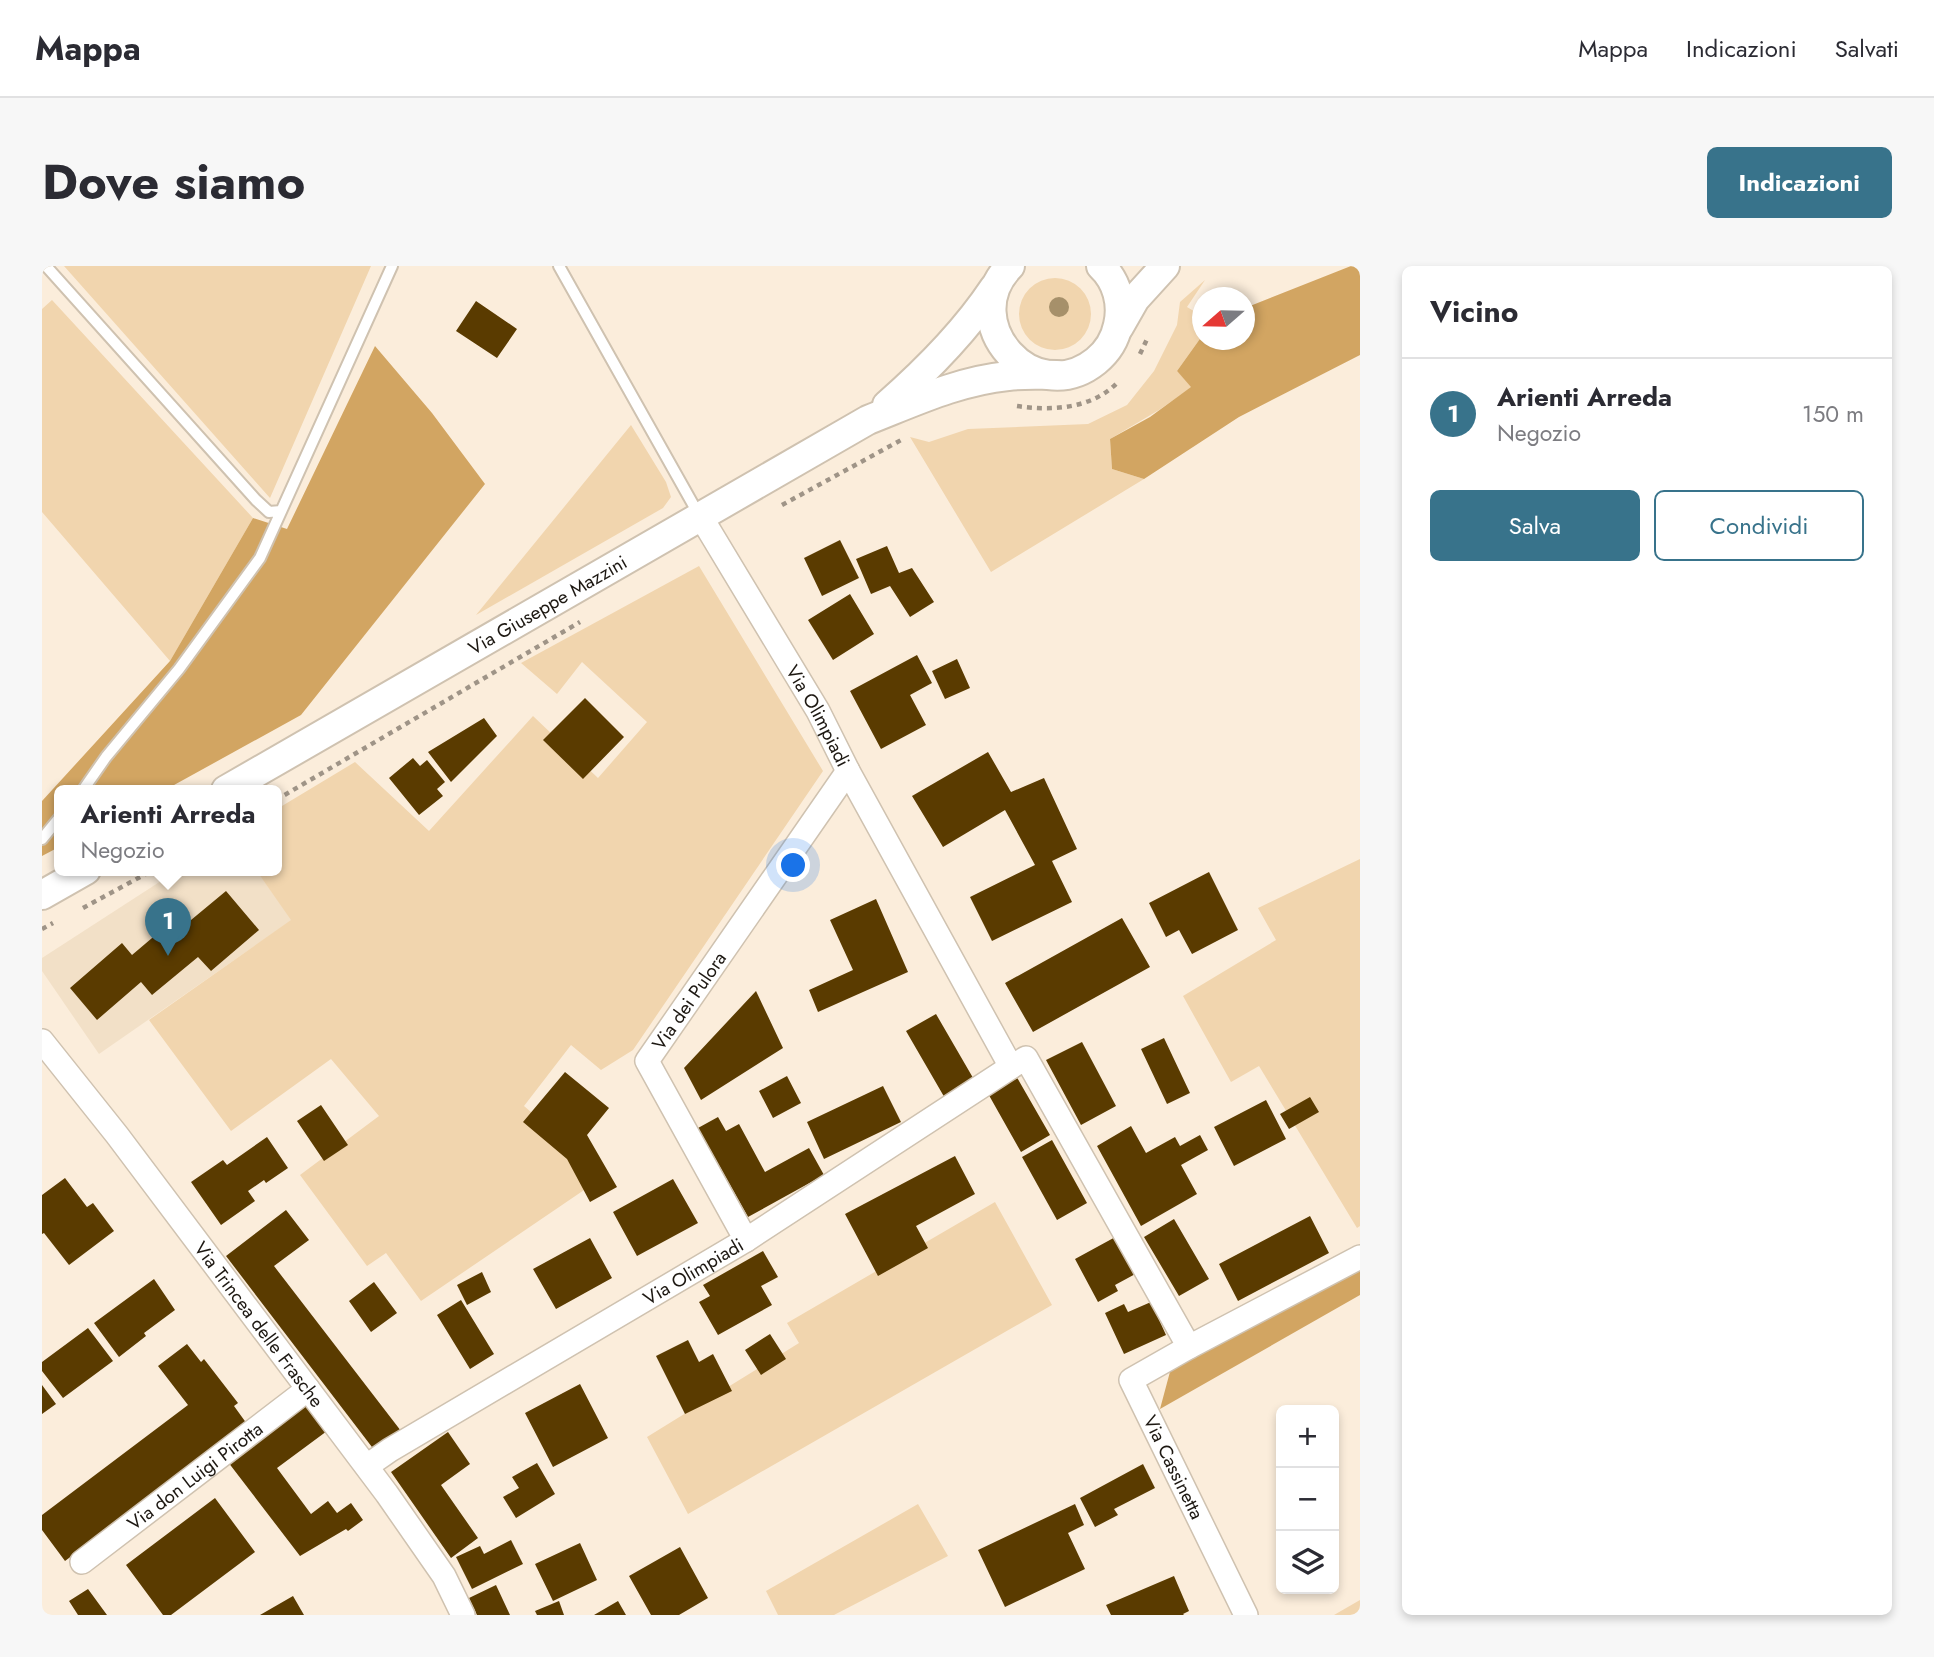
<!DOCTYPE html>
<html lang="it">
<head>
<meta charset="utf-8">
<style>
	:root { --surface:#fff; --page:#f7f7f7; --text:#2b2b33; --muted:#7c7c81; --line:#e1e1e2; --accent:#38738b }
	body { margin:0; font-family:Jost,sans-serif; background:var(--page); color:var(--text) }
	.controls { position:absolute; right:21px; bottom:21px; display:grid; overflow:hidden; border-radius:10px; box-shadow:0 4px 10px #0003 }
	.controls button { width:63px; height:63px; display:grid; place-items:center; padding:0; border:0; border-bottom:2px solid var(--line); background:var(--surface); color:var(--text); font:35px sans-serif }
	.compass { position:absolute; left:1150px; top:21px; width:63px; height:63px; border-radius:50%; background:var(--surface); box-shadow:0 4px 10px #0003; rotate:250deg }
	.you { position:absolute; left:752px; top:600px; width:24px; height:24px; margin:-18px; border:5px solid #fff; border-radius:50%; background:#1a73e8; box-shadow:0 0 0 10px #1a73e833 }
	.badge { display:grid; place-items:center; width:46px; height:46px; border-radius:50%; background:var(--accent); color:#fff; font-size:23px; font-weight:700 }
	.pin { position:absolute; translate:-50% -58px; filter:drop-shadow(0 2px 4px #0008) }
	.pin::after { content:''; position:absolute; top:37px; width:24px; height:21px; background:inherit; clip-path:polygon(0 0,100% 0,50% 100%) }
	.popup { position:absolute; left:12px; top:519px; width:228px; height:91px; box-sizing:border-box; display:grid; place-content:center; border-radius:10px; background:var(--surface); filter:drop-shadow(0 2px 5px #0005); font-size:23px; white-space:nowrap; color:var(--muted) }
	.popup b { font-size:26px; color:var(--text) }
	.popup::after { content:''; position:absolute; left:50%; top:100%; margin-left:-14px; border:14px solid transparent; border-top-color:var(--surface) }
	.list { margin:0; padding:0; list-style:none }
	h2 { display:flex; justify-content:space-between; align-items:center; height:91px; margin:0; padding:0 28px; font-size:30px }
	h2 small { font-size:23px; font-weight:400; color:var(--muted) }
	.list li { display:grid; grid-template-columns:46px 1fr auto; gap:21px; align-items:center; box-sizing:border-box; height:112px; padding:0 28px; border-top:2px solid var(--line) }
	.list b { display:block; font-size:26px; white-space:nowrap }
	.list p { margin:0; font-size:23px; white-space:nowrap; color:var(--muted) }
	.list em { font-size:23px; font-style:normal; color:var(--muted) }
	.actions { display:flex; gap:14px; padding:21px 28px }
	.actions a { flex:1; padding:16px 0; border:2px solid var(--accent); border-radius:10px; text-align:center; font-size:24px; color:var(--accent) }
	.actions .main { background:var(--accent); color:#fff }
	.icon { flex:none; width:38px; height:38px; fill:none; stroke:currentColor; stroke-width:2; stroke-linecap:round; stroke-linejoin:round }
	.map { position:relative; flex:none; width:1318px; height:1349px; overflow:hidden; border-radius:10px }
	header { display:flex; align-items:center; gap:42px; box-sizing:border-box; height:98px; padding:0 35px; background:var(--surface); border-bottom:2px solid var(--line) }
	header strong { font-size:33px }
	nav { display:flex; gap:38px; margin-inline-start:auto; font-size:24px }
	.intro { display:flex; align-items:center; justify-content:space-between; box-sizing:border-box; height:168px; padding:0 42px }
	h1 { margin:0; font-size:49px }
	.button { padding:18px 32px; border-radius:10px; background:var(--accent); color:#fff; font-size:24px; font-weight:700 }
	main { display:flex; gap:42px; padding:0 42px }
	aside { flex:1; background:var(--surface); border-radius:10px; box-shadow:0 4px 10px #0003 }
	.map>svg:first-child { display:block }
</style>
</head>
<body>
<header>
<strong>Mappa</strong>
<nav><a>Mappa</a><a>Indicazioni</a><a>Salvati</a></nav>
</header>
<div class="intro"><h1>Dove siamo</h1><a class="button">Indicazioni</a></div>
<main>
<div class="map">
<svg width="1318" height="1349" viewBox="0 0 1318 1349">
	<rect width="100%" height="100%" fill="#fbeddb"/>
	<path fill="#f2e0c7" d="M136,604H214L250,654L57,788L0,705V692Z"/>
	<path fill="#f1d5ae" d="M22,0H329L228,232Z
		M977 48a36 36 0 1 1 72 0a36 36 0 1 1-72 0Z
		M1163,14L1145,41L1160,50V70L1135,105L1150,121L1117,144L1068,173L1070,203L1102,213L949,306L868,171L887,176L926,163L1046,158L1085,139L1112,105L1135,59L1138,36Z
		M10,34L211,252L128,395L0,246V43Z
		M589,159L624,216L629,231L621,242L434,349Z
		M657,300L781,505L591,784L559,804L529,779L482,840L525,877L548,920L379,1035L344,987L325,1000L258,909L337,850L289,793L189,865L107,754L249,654L214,604H234L235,543L313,496L387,565L491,450L556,512L605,456L540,396L515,428L479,397Z
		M1318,593V960L1315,962L1217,800L1189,816L1141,730L1234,674L1216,642Z
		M953,936L1010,1039L646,1248L605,1171L757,1077L745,1057Z
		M876,1238L906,1290L792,1349H736L724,1325Z
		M1318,1334V1349H1292Z"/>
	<path fill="#d2a562" d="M1309,0H1318V89L1197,151L1102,213L1070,203L1068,173L1108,151L1149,121L1135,105L1160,70V74H1202L1203,42Z
		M333,80L390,147L443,218L259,449L123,524H18L17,581L0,590V535L128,395L211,252L245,263Z
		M1318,995V1029L1118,1143L1129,1102Z"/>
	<path fill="#5a3b00" d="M434,35L475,63L455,92L414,65Z
		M798,274L817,312L780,330L762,292Z
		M845,280L857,307L870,302L892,336L868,351L848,320L829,328L814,293Z
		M808,328L832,368L791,394L766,354Z
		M875,389L890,417L868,429L884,459L839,483L808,425Z
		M915,393L928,422L903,433L890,405Z
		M543,432L582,471L541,513L501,474Z
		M442,452L455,470L409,516L386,486Z
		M946,486L969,526L1002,512L1035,583L1010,595L1030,636L950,675L928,631L993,599L963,544L901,581L870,530Z
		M371,492L378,500L385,494L403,516L395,523L401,530L377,549L347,512Z
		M1167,606L1196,664L1150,688L1137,664L1124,671L1107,637Z
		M184,625L217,664L169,705L156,691L110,729L99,716L55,754L28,722L80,677L90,689L136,650L143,659Z
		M834,633L866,706L776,746L767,724L811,704L788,654Z
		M1080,652L1108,701L991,766L963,717Z
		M714,725L741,782L659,834L642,802Z
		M894,748L934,817L904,834L864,765Z
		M1122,772L1148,827L1125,838L1099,783Z
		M1040,776L1074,840L1039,859L1004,794Z
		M523,806L567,842L545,869L575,921L548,936L525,893L481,856Z
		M973,808L1008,869L979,886L944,824Z
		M745,810L759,837L731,852L717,825Z
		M841,820L859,856L782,893L765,856Z
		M1268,831L1277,846L1247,863L1238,848Z
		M1224,834L1244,873L1192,900L1172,861Z
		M279,839L306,879L282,895L255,855Z
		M676,851L684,865L697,858L723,906L767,882L782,909L706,951L656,862Z
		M1089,860L1104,887L1133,871L1138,880L1158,869L1166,884L1139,899L1155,928L1099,960L1055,880Z
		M225,871L246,902L224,917L222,914L206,925L213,935L179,959L149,916L181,894L185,899Z
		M1010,874L1045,937L1015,954L980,891Z
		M913,890L933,928L874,960L886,982L836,1010L803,948Z
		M23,912L45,941L51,937L72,965L27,999L2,967L0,968V929Z
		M631,913L656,957L595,990L571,946Z
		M244,944L267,974L232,1000L359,1165L333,1185L184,990Z
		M1268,950L1287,987L1196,1035L1177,998Z
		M1132,953L1167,1013L1137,1030L1102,971Z
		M1077,969L1097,1006L1073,1019L1076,1025L1056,1036L1033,993Z
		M548,972L570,1012L514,1043L491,1003Z
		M721,985L736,1011L719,1020L730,1039L676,1069L657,1036L668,1030L661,1019Z
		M440,1006L449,1026L425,1039L415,1019Z
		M112,1013L133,1044L102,1067L104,1070L77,1091L52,1057Z
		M332,1016L355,1047L329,1066L307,1035Z
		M419,1034L452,1088L428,1103L395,1049Z
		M1109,1036L1124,1069L1082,1088L1063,1047L1082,1038L1086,1046Z
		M46,1062L71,1095L21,1132L0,1105V1096Z
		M728,1068L744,1093L719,1109L703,1084Z
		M646,1074L657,1096L671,1088L690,1125L643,1148L614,1090Z
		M145,1078L159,1096L162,1093L196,1137L192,1140L205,1158L23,1295L0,1264V1249L146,1139L116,1100Z
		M538,1118L566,1172L511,1201L483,1147Z
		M0,1119L14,1138L0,1148Z
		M264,1137L285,1165L235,1202L269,1248L286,1235L295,1247L309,1237L321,1254L306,1265L304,1263L258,1290L186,1196Z
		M406,1166L428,1198L399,1219L436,1272L409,1292L349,1206Z
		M495,1197L513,1228L474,1252L461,1231L477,1222L470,1211Z
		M1101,1198L1113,1222L1072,1243L1076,1249L1053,1261L1038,1232Z
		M173,1232L213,1286L129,1349H121L84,1299Z
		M1033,1238L1042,1259L1026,1267L1043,1303L963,1341L936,1284Z
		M469,1274L481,1298L430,1323L414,1291L438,1280L442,1288Z
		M538,1277L555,1314L511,1335L493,1298Z
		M638,1281L666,1332L637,1349H609L587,1310Z
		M1132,1310L1147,1345L1141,1348L1142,1349H1069L1064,1339Z
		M454,1319L468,1349H435L427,1332Z
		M46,1323L65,1349H36L27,1335Z
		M251,1330L262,1349H218Z
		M517,1335L522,1349H495L493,1345Z
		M576,1335L584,1349H552Z"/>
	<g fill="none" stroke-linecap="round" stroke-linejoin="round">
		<g stroke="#cfc2b0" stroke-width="14">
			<path id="service" d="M4,0L214,234L227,246L239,245
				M517,0L657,249
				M41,524L64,491L137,403L218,292L350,0
				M0,573L18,551"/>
		</g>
		<g stroke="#cfc2b0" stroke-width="26">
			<g id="minor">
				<path id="s1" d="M659,251L776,445L806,505L969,801L984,792L1147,1081"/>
				<path id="s2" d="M0,775L75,869L345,1228L402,1310L421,1349"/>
				<path id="s3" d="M704,974L605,795L806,505"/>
				<path id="s4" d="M325,1200L348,1184L704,974L969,801"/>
				<path id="s5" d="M40,1296L266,1123"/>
				<path d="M1204,1349L1089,1114L1147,1081L1318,991"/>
			</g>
		</g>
		<g stroke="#cfc2b0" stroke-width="32">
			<g id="tertiary">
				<path d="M968,0C913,56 992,145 1054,95C1065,86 1073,74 1076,59C1081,38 1075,15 1059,0"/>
				<path d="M1077,61L1093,33L1123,0"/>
				<path d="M845,139C885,104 922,67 952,22"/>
				<path id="s6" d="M184,524L826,154C872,136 916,115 966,110C982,108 998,109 1015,109"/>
				<path d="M0,629L44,604"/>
			</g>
		</g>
		<path stroke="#9f9487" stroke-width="4.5" stroke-dasharray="5 5" stroke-linecap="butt" d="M1098,88L1106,71
			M975,140C1010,145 1049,143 1075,117
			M740,239L861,173
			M234,534L538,356
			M41,642L111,604
			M0,663L11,657"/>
		<use href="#service" stroke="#fff" stroke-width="10"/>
		<use href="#minor" stroke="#fff" stroke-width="23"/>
		<use href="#tertiary" stroke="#fff" stroke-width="28"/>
	</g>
	<circle fill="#a6906a" cx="1017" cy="41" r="10"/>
	<g text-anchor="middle" stroke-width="7" stroke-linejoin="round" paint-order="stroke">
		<g font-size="19" fill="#1d1812" stroke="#fff">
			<text dy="7" stroke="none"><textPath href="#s6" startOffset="371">Via Giuseppe Mazzini</textPath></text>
			<text dy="7" stroke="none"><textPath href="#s1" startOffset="231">Via Olimpiadi</textPath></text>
			<text dy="7" stroke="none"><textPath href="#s3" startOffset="278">Via dei Pulora</textPath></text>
			<text dy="7" stroke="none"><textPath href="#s4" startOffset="380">Via Olimpiadi</textPath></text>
			<text dy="7" stroke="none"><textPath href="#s2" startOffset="357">Via Trincea delle Frasche</textPath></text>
			<text transform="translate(1132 1201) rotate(64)" y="7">Via Cassinetta</text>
			<text dy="7" stroke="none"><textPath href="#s5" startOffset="142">Via don Luigi Pirotta</textPath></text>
		</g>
	</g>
</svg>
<div class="controls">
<button>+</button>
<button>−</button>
<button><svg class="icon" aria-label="layers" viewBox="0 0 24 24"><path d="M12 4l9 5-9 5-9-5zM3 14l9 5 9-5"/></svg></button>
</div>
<svg class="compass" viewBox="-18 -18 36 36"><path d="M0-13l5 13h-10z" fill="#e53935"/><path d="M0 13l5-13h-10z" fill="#7c7c81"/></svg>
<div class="you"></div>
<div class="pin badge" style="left:126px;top:690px">1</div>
<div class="popup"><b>Arienti Arreda</b>Negozio</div>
</div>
<aside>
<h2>Vicino<small></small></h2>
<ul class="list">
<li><span class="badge">1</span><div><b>Arienti Arreda</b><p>Negozio</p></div><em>150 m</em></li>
</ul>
<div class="actions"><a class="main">Salva</a><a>Condividi</a></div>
</aside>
</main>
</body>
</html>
